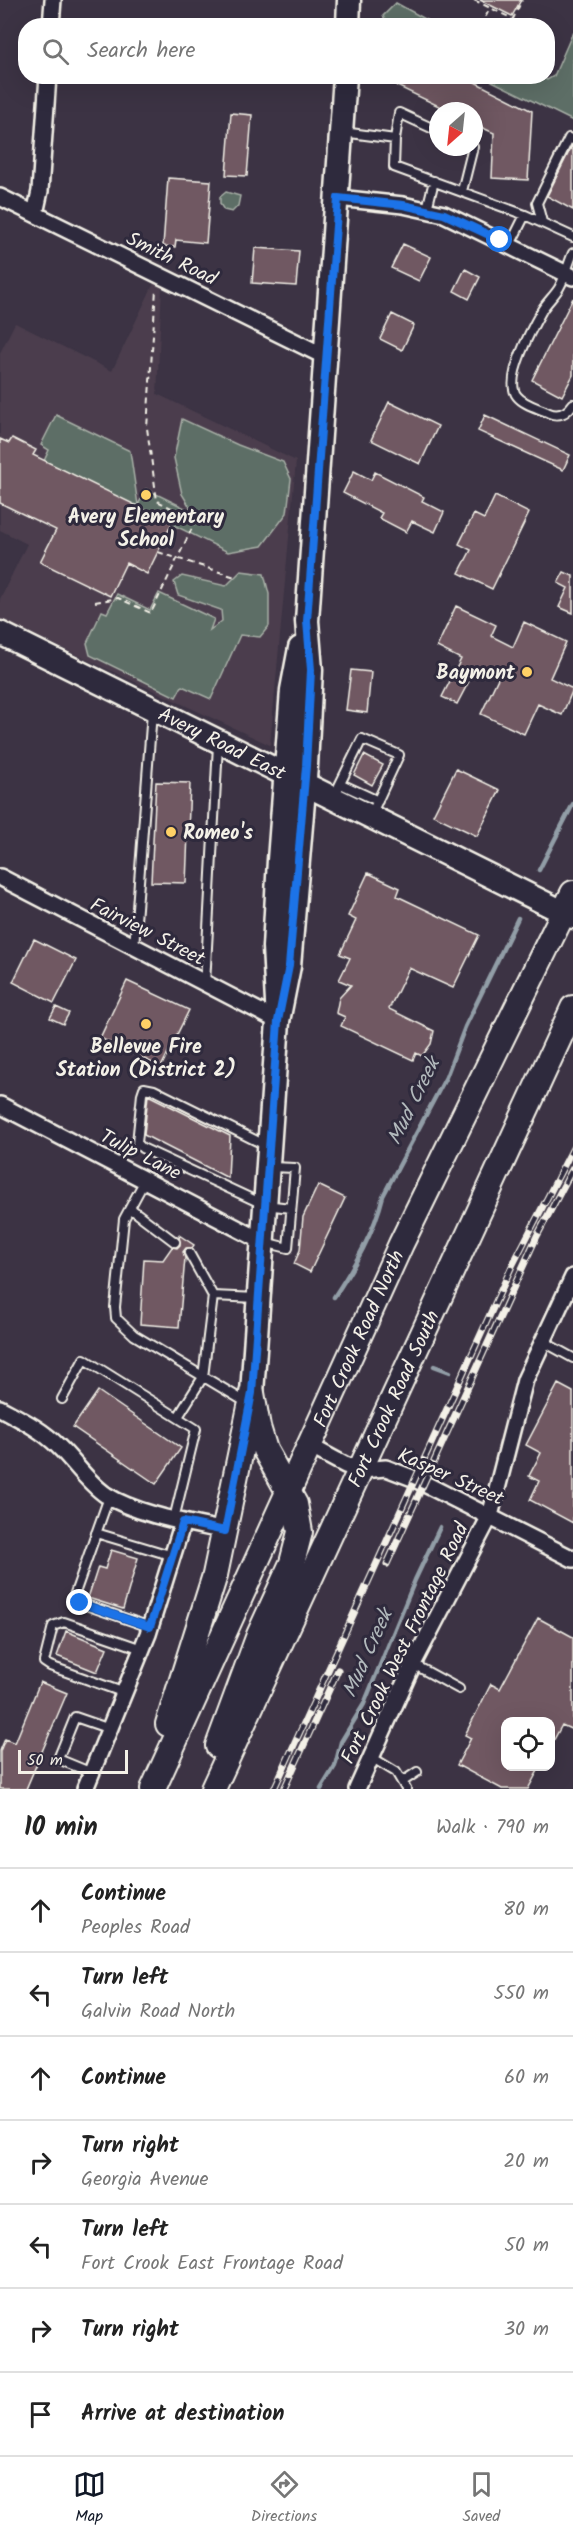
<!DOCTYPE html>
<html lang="en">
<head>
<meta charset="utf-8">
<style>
	:root { --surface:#fff; --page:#f2f2f2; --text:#222; --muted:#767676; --line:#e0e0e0; --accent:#111827 }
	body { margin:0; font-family:Kalam,sans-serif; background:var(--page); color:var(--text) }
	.controls { position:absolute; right:18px; bottom:18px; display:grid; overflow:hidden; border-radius:12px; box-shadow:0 6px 24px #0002 }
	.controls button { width:54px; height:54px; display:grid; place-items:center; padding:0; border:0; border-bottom:2px solid var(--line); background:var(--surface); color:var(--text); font:30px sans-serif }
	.compass { position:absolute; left:429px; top:102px; width:54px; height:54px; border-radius:50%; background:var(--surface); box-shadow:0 6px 24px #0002; rotate:207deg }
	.scale { position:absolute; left:18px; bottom:15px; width:110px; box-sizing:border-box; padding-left:6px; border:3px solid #f4f1e8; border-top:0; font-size:16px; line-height:21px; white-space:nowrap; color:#f4f1e8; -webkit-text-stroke:4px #2f2a3d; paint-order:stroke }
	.stop { position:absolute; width:18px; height:18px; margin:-14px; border:4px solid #1a73e8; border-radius:50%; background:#fff }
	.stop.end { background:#1a73e8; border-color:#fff; box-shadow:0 2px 6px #0008 }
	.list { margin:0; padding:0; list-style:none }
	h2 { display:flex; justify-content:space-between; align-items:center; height:78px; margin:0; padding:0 24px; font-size:26px }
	h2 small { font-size:20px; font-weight:400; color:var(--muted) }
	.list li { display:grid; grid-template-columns:39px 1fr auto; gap:18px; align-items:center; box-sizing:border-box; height:84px; padding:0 24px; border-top:2px solid var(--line) }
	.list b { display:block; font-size:22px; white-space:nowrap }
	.list p { margin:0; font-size:20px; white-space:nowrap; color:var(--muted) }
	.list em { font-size:20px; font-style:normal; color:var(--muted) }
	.icon { flex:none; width:33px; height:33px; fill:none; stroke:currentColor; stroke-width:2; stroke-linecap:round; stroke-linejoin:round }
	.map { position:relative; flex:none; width:573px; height:1789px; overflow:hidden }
	.search { position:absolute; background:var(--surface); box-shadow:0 6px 24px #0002; left:18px; right:18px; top:18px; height:66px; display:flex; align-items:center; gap:15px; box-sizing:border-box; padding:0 21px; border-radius:24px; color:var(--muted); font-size:22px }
	.sheet { height:666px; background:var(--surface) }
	nav { display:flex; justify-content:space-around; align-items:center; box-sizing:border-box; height:84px; border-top:2px solid var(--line); background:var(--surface); font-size:16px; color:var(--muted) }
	nav a { display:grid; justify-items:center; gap:3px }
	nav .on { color:var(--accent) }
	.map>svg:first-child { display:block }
</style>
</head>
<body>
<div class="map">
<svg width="573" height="1789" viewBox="0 0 573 1789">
	<rect width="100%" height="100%" fill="#3c3344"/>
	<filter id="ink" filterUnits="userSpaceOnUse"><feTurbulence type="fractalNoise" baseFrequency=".0167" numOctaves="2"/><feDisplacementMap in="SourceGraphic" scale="12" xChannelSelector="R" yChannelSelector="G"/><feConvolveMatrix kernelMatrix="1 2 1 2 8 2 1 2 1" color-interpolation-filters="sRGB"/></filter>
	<g filter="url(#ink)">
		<path fill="#4b3e4d" d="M154,283L162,286L157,394L296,461L270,745L0,619V599L27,544L0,530V353L15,323L112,371Z"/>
		<path fill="#5d6e66" stroke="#a8b0a7" stroke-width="1.5" d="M396,3L436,25H388L383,16Z
			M573,32V121L484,77L540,76L547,80L554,76Z
			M226,192L240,196L238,206L232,212L224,210L220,204V197Z
			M56,415L130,451L138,505L146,489L193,512L182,494L174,458L182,419L238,445L283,462L291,479L287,513L262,546L228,552L44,461L49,450L41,445Z
			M241,571L264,574L269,594V626L260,637L240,635L211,699L182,686L176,697L90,655L87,643L102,611L107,613L117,594L150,610L159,593L214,619L210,630L222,621L221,610L178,595L174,582L182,576L226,586Z"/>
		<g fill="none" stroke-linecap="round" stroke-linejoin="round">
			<path stroke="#929ea7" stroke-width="4.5" d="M539,870L573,804
				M334,1297C355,1265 374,1233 383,1196L446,1077L465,1027L518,918
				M434,1366L450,1372
				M321,1789L335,1766L341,1742L364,1704L415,1580L440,1527"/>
		</g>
		<path fill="#6f5862" stroke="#f4f1e8" stroke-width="1.5" d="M480,0H521L512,16Z
			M402,76H463L532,111L528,180L492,178L494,133L474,124V111H449L397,86Z
			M231,113L252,115L247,176L226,175Z
			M572,146H573V210L547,196Z
			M168,178L211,181L206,243L176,240L175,247L163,246Z
			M403,244L431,257L419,281L391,268Z
			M255,248L299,251L296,286L252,283Z
			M465,269L480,277L469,299L454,291Z
			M573,298V375L562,396L532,380Z
			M392,314L414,325L402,350L380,339Z
			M389,402L438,426L420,464L371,440Z
			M485,415L570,455L563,470L478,431Z
			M12,438L36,450L33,455L172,523L147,574L126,563L110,596L40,562L56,530L0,503V439L9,443Z
			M354,471L371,480L375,472L424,497L422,501L444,512L435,532L412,521L406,532L379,518L382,513L343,493Z
			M495,496L529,513L492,589L459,573L471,550L459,544L474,514L484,519Z
			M564,572L573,576V613L559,607L568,588L558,583Z
			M456,606L496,625L491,636L513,647L524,622L566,642L550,678L573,689L562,715L538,704L524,734L481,714L499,676L477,666L457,704L442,697L461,659L437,647Z
			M351,670L371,672L367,713L346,710Z
			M364,755L383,765L372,785L354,775Z
			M456,769L500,790L477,836L433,815Z
			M156,782L190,783L186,883L151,882Z
			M368,873L400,888L397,896L479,935L453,988L409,968L389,1009L434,1031L431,1044L422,1056L416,1053L413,1060L341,1026L345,1017L336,1013L339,998L351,985L339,980L350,958L340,954L356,920L348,916Z
			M34,939L76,960L54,1003L13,982Z
			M127,981L189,1010L161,1067L100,1038Z
			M56,1007L69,1013L63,1024L50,1018Z
			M148,1095L230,1136L228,1178L144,1135Z
			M318,1185L345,1198L310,1272L294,1264L300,1250L303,1217Z
			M179,1235L194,1245L192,1248H186L183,1252L185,1258L179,1327L140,1324L144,1259L163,1260L172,1247L177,1248L180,1245Z
			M558,1384L573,1392V1523L530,1500L539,1481L529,1476L541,1453L526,1445Z
			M98,1391L181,1448L156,1484L73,1427Z
			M111,1550L138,1558L123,1609L88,1598L98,1567L105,1569Z
			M538,1618L573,1637V1730L562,1725L550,1747V1722H506V1767H540L528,1789H502L457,1765L471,1738L465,1735L491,1684L500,1689Z
			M66,1631L107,1648L97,1672L57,1656Z
			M40,1682L67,1693L26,1789H0V1751L5,1739L15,1743Z"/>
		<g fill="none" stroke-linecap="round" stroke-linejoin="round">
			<g stroke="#f4f1e8" stroke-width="12">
				<path id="lane" d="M343,132L395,139L394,167L525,215L573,237
					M395,139L399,113L438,131
					M462,191L473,147
					M427,209L434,181
					M542,222L537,203L569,138L573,140
					M510,245L525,215
					M573,253C568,264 565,278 559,288C554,296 547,302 542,310C533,326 503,380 517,396C524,405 539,408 549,413C559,417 567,413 573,404
					M341,784L378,801
					M334,796L362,739L399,755L371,815
					M134,947L152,712
					M205,984L218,745
					M265,1145L154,1090L144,1088L142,1094L137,1143L142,1148L265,1205L291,1208
					M145,1180L124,1219L115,1307L116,1318L134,1335L249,1404
					M130,1208L175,1242
					M264,1242L288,1248L295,1168L271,1167
					M189,1253L213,1296
					M542,1341L573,1358
					M62,1399L84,1359L196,1429L174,1519
					M178,1417L203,1377L213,1296L257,1298
					M109,1497L74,1596L80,1603L150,1627
					M96,1533L173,1556
					M413,1664L459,1689
					M125,1693L50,1666L44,1662L53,1626L64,1622L142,1649
					M371,1757L396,1772L406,1789
					M92,1773L58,1759L75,1717L110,1729
					M402,1782L417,1772"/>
			</g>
			<g stroke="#f4f1e8" stroke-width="20">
				<path id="street" d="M51,26L53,0
					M0,197L326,357
					M338,198L403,205L444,214L573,277
					M35,214L40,191L48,76
					M0,877L278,1021
					M0,1105L262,1241
					M0,1408C20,1419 41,1429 58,1446C75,1462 87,1482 106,1495C138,1515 189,1523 226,1531
					M308,1445L345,1465L362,1470L386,1468L415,1479L573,1559
					M85,1789L148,1634L183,1522
					M357,1789L413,1664L490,1516L525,1380L573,1277"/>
			</g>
			<g stroke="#f4f1e8" stroke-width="27">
				<g id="secondary">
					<path d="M348,26L349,0"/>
					<path id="s1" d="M0,633L573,917"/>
					<path d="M278,1021L289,966L306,766L311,670L307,621L345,76"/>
					<path d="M252,1393L278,1021L274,947L279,860L292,690L300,648"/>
				</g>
			</g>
			<g stroke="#f4f1e8" stroke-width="28">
				<g id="primary">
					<path d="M168,1724L215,1575L250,1407"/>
					<path d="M218,1746L259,1635L292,1563L300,1532L295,1504L265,1450L258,1427L252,1393"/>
					<path id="s2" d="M153,1789L401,1244L573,893"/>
					<path id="s3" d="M213,1789L573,1008"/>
				</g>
			</g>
			<path stroke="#f4f1e8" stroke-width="2" stroke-dasharray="6 4.5" stroke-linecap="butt" d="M474,0L513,19L522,0
				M481,26L490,8
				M158,552L235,577
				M95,602L118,598L151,613L196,520L157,501L147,428L156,289"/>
			<use href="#lane" stroke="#2f2a3d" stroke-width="8"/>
			<use href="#street" stroke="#2f2a3d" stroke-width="15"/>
			<use href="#secondary" stroke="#2f2a3d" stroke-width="22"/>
			<use href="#primary" stroke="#2f2a3d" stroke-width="24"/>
			<g stroke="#f4f1e8" stroke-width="7">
				<path id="rail" d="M387,1564L537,1236L573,1168
					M274,1789L512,1266L573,1148
					M284,1789L338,1670"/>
			</g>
			<use href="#rail" stroke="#2f2a3d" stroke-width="4.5" stroke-dasharray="14" stroke-linecap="butt"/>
		</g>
	</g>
	<g fill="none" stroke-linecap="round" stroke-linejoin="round" filter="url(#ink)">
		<path stroke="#1a73e8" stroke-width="8" d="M80,1603L150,1627L183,1522L225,1531L252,1393L278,1021L289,966L306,766L311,670L307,621L338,198L403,205L444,214L500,240"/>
	</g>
	<g fill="#ffd166" stroke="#2f2a3d" stroke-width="2">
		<circle cx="146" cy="495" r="6"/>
		<circle cx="527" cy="672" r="6"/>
		<circle cx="171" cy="832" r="6"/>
		<circle cx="146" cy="1024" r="6"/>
	</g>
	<g text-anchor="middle" stroke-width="6" stroke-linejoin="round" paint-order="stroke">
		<g font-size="20" fill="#f4f1e8" stroke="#2f2a3d">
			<text transform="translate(172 258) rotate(26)" y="7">Smith Road</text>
			<text dy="7" stroke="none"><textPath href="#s1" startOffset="248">Avery Road East</textPath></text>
			<text transform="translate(148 931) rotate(27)" y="7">Fairview Street</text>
			<text transform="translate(141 1154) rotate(27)" y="7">Tulip Lane</text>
			<text dy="7" stroke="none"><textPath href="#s2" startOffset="495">Fort Crook Road North</textPath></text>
			<text dy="7" stroke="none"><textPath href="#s3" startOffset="430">Fort Crook Road South</textPath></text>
			<text transform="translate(451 1476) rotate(24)" y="7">Kasper Street</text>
			<text transform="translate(404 1643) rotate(-64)" y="7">Fort Crook West Frontage Road</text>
		</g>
		<g font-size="20" font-weight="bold" fill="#f4f1e8" stroke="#2f2a3d">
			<text x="146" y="523">Avery Elementary<tspan x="146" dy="23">School</tspan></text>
			<text x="515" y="679" text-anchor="end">Baymont</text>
			<text x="183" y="839" text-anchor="start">Romeo's</text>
			<text x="146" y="1053">Bellevue Fire<tspan x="146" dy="23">Station (District 2)</tspan></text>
		</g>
		<g font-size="21" font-style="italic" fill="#b2b9bc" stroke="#2f2a3d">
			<text transform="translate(413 1101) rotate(-64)" y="7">Mud Creek</text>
			<text transform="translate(367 1653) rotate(-66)" y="7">Mud Creek</text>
		</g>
	</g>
</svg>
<div class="controls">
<button><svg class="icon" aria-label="locate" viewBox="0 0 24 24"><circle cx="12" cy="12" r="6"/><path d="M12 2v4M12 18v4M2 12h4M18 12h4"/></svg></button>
</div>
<svg class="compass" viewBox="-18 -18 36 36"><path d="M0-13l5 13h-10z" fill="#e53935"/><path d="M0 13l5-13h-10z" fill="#767676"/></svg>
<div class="scale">50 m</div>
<div class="stop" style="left:500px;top:240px"></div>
<div class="stop end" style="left:80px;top:1603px"></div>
<div class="search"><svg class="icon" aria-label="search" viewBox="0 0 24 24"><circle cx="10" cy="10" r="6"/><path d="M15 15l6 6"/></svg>Search here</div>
</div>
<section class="sheet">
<h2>10 min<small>Walk · 790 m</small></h2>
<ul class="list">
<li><svg class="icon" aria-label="ahead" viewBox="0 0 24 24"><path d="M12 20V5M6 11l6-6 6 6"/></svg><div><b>Continue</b><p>Peoples Road</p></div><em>80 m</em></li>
<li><svg class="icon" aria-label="left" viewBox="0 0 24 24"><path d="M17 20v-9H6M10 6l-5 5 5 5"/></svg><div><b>Turn left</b><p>Galvin Road North</p></div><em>550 m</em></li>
<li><svg class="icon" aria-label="ahead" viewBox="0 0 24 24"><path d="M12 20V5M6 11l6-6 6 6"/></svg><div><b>Continue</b></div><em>60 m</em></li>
<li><svg class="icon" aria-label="right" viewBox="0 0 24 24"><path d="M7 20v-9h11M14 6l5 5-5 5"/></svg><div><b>Turn right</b><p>Georgia Avenue</p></div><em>20 m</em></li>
<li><svg class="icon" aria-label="left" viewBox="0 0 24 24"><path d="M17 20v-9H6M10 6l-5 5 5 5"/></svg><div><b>Turn left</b><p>Fort Crook East Frontage Road</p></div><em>50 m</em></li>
<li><svg class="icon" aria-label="right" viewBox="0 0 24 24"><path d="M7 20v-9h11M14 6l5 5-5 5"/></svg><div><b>Turn right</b></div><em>30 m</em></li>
<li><svg class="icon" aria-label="arrive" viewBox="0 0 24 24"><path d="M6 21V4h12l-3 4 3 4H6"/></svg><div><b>Arrive at destination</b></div></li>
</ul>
</section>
<nav>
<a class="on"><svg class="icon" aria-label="map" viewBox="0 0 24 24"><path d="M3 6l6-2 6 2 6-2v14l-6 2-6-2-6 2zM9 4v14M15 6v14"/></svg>Map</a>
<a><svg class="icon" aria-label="directions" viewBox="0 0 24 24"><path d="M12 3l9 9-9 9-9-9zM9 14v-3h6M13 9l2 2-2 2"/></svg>Directions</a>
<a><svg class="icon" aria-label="saved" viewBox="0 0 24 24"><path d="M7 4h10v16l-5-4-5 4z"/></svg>Saved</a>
</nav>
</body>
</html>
